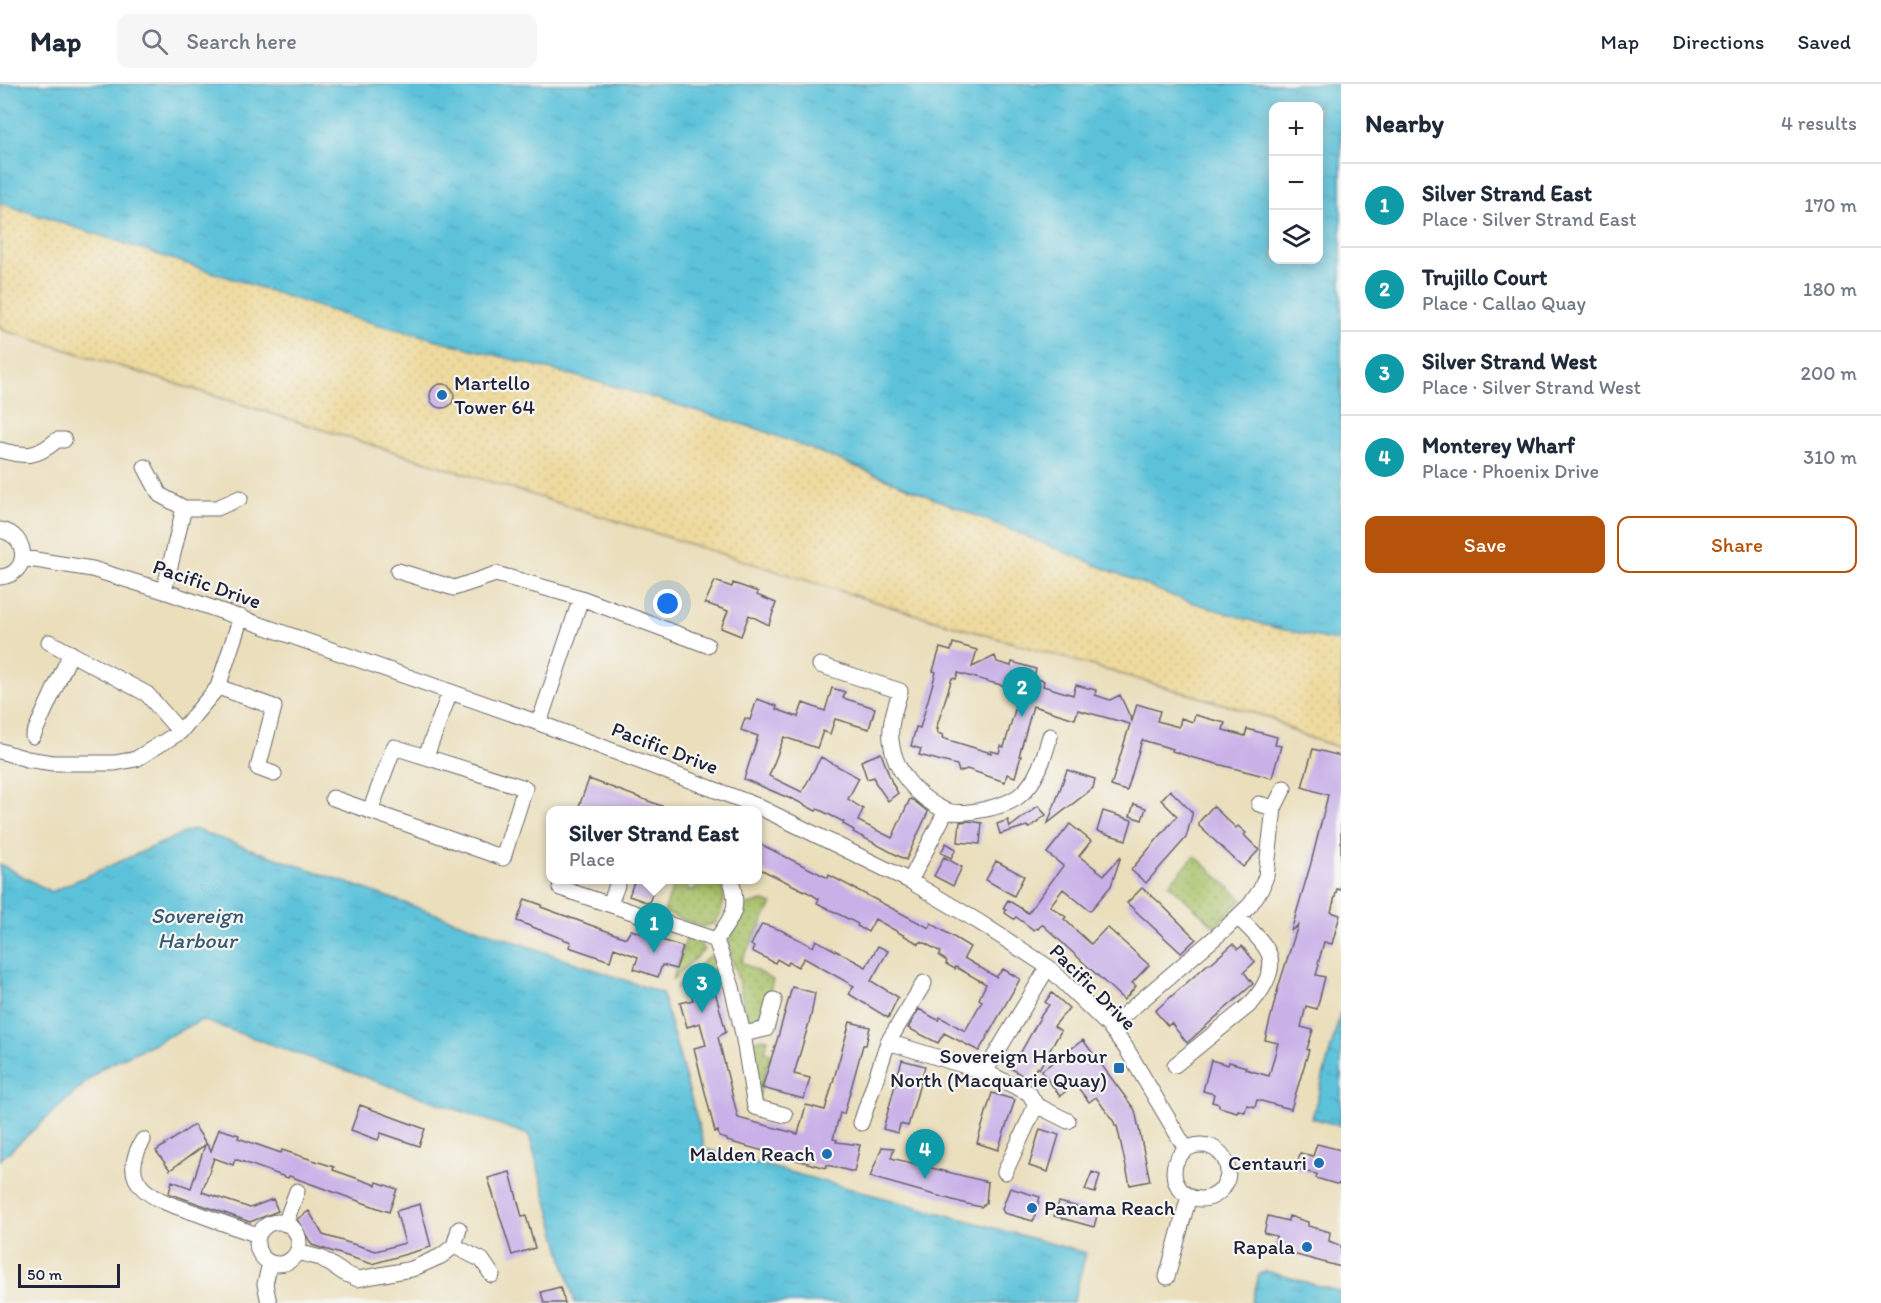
<!DOCTYPE html>
<html lang="en">
<head>
<meta charset="utf-8">
<style>
	:root { --surface:#fff; --page:#f6f6f7; --text:#1f2937; --muted:#747a83; --line:#e0e1e3; --accent:#b45309 }
	body { margin:0; font-family:Itim,sans-serif; background:var(--page); color:var(--text) }
	.controls { position:absolute; right:18px; top:18px; display:grid; overflow:hidden; border-radius:12px; box-shadow:0 3px 15px #0003 }
	.controls button { width:54px; height:54px; display:grid; place-items:center; padding:0; border:0; border-bottom:2px solid var(--line); background:var(--surface); color:var(--text); font:30px sans-serif }
	.scale { position:absolute; left:18px; bottom:15px; width:102px; box-sizing:border-box; padding-left:6px; border:3px solid #22223b; border-top:0; font-size:16px; line-height:21px; white-space:nowrap; color:#22223b; -webkit-text-stroke:4px #f6f6f2; paint-order:stroke }
	.you { position:absolute; left:668px; top:520px; width:21px; height:21px; margin:-15px; border:4px solid #fff; border-radius:50%; background:#1a73e8; box-shadow:0 0 0 9px #1a73e833 }
	.badge { display:grid; place-items:center; width:39px; height:39px; border-radius:50%; background:var(--accent); color:#fff; font-size:20px; font-weight:700 }
	.pin { position:absolute; translate:-50% -50px; filter:drop-shadow(0 2px 3px #0008) }
	.pin::after { content:''; position:absolute; top:32px; width:21px; height:18px; background:inherit; clip-path:polygon(0 0,100% 0,50% 100%) }
	.popup { position:absolute; left:546px; top:722px; width:216px; height:78px; box-sizing:border-box; display:grid; place-content:center; border-radius:12px; background:var(--surface); filter:drop-shadow(0 2px 4px #0005); font-size:20px; white-space:nowrap; color:var(--muted) }
	.popup b { font-size:22px; color:var(--text) }
	.popup::after { content:''; position:absolute; left:50%; top:100%; margin-left:-12px; border:12px solid transparent; border-top-color:var(--surface) }
	.list { margin:0; padding:0; list-style:none }
	h2 { display:flex; justify-content:space-between; align-items:center; height:78px; margin:0; padding:0 24px; font-size:26px }
	h2 small { font-size:20px; font-weight:400; color:var(--muted) }
	.list li { display:grid; grid-template-columns:39px 1fr auto; gap:18px; align-items:center; box-sizing:border-box; height:84px; padding:0 24px; border-top:2px solid var(--line) }
	.list b { display:block; font-size:22px; white-space:nowrap }
	.list p { margin:0; font-size:20px; white-space:nowrap; color:var(--muted) }
	.list em { font-size:20px; font-style:normal; color:var(--muted) }
	.actions { display:flex; gap:12px; padding:18px 24px }
	.actions a { flex:1; padding:14px 0; border:2px solid var(--accent); border-radius:12px; text-align:center; font-size:21px; color:var(--accent) }
	.actions .main { background:var(--accent); color:#fff }
	.icon { flex:none; width:33px; height:33px; fill:none; stroke:currentColor; stroke-width:2; stroke-linecap:round; stroke-linejoin:round }
	.map { position:relative; flex:none; width:1341px; height:1219px; overflow:hidden }
	header { display:flex; align-items:center; gap:36px; box-sizing:border-box; height:84px; padding:0 30px; background:var(--surface); border-bottom:2px solid var(--line) }
	header strong { font-size:28px }
	nav { display:flex; gap:33px; margin-inline-start:auto; font-size:21px }
	.search { width:420px; height:54px; background:var(--page); display:flex; align-items:center; gap:15px; box-sizing:border-box; padding:0 21px; border-radius:12px; color:var(--muted); font-size:22px }
	main { display:flex }
	aside { flex:1; background:var(--surface) }
	.map>svg:first-child { display:block }
</style>
</head>
<body>
<header>
<strong>Map</strong>
<div class="search"><svg class="icon" aria-label="search" viewBox="0 0 24 24"><circle cx="10" cy="10" r="6"/><path d="M15 15l6 6"/></svg>Search here</div>
<nav><a>Map</a><a>Directions</a><a>Saved</a></nav>
</header>
<main>
<div class="map">
<svg width="1341" height="1219" viewBox="0 0 1341 1219">
	<defs>
		<pattern id="green-dots" width="8" height="8" patternUnits="userSpaceOnUse" patternTransform="scale(1.5)"><rect width="8" height="8" fill="#a7c066"/><path d="M2 2h.1M6 6h.1" fill="none" stroke="#889c55" stroke-width="1.8" stroke-linecap="round"/></pattern>
		<pattern id="sand-dots" width="8" height="8" patternUnits="userSpaceOnUse" patternTransform="scale(1.5)"><rect width="8" height="8" fill="#eeda9e"/><path d="M2 2h.1M6 6h.1" fill="none" stroke="#ccbb89" stroke-width="1.8" stroke-linecap="round"/></pattern>
		<pattern id="water-ripples" width="26" height="14" patternUnits="userSpaceOnUse" patternTransform="scale(1.5)"><rect width="26" height="14" fill="#5cc2da"/><path d="M2 4q2-2 4 0t4 0M15 11q2-2 4 0t4 0" fill="none" stroke="#50a6bc"/></pattern>
	</defs>
	<rect width="100%" height="100%" fill="#f6f6f2"/>
	<filter id="ink" filterUnits="userSpaceOnUse"><feTurbulence type="fractalNoise" baseFrequency=".0167" numOctaves="2"/><feDisplacementMap in="SourceGraphic" scale="12" xChannelSelector="R" yChannelSelector="G"/><feConvolveMatrix kernelMatrix="1 2 1 2 8 2 1 2 1" color-interpolation-filters="sRGB"/></filter>
	<filter id="wash" filterUnits="userSpaceOnUse"><feTurbulence type="fractalNoise" baseFrequency=".008" numOctaves="4" result="noise"/><feDisplacementMap in="SourceGraphic" scale="24" xChannelSelector="R" yChannelSelector="G"/><feGaussianBlur stdDeviation="1.35" result="paint"/><feColorMatrix in="noise" values="0 0 0 0 0 0 0 0 0 0 0 0 0 0 0 0 0 1.4 0 .05"/><feComposite in="paint" operator="in"/></filter>
	<g filter="url(#wash)">
		<rect width="100%" height="100%" fill="#eadebb"/>
		<path fill="url(#green-dots)" stroke="#647150" stroke-width="1.5" d="M1195,772L1242,815L1215,843L1169,800Z
			M675,796H688L686,804L694,807L699,796L719,797C727,810 724,826 715,839L702,843L664,828Z
			M763,817L772,820L741,878L773,896L760,938L756,941C751,941 749,940 746,936L740,902L730,867L729,857L743,825L748,821Z
			M687,853L700,860L704,866L672,896Z
			M709,872L715,876L721,891L676,904Z
			M763,954L768,955L765,967L771,969L758,1015L751,963L755,957Z"/>
		<path fill="url(#sand-dots)" stroke="#887e6c" stroke-width="1.5" d="M0,0L1341,485V664L1301,651L1271,634L924,533L0,245Z"/>
		<path fill="url(#water-ripples)" stroke="#3f728a" stroke-width="1.5" fill-rule="evenodd" d="M0,0H1341V558L1272,543L1175,513L847,379L761,346L617,303L350,233L0,119ZM1318,22V176H1274V22Z
			M193,745L662,909L705,1065L1086,1169L1073,1219H575L529,1051L202,936L102,984L0,1076V780L51,808Z
			M1341,927V1042L1312,1034Z
			M1266,1187L1341,1208V1219H1251L1259,1191Z"/>
		<g id="blocks">
			<path fill="#c9b1e8" fill-rule="evenodd" d="M430 312a12 12 0 1 1 24 0a12 12 0 1 1-24 0Z
				M715,497L732,503L733,499L758,508L757,511L776,519L769,541L749,531L741,552L721,544L728,527L705,519Z
				M953,559L977,566L972,583L995,572L997,578L1011,582L1012,578L1036,585L1034,594L1044,597L1043,602L1073,611L1076,601L1096,606L1095,611L1110,616L1120,611L1132,637L1137,620L1160,627L1157,637L1179,643L1181,634L1193,638L1195,631L1225,639L1223,646L1245,652L1247,645L1277,653L1275,661L1281,662L1272,694L1194,674L1172,667L1173,665L1142,656L1127,707L1111,702L1130,640L1078,626L1075,635L1033,622L1019,672H1021L1015,693L1007,690L1005,698L967,685L959,688L957,681L919,671L921,665L911,662L916,643L920,644L936,588L933,587L940,564L951,567ZM958,589L1008,603V605L1018,608L1015,618L1017,619L1004,663L1001,662L999,669L991,667V669L942,654L943,651L937,649L938,645H936L952,594L956,595Z
				M832,604L845,608L843,614L875,624L869,645L835,635L830,650L823,647L817,664L784,653L769,692L802,708L821,673L859,694L848,715L863,725L858,737L892,754L910,715L913,716L928,728L906,776L853,748L854,746L843,740L844,738L818,725L816,727L791,714V715L744,695L758,652L741,646L745,634L750,636L757,615L777,622L776,625L798,633L803,619L825,627Z
				M1313,665L1341,672V806L1337,805L1331,828L1340,831L1332,860L1324,858L1318,880L1319,881L1316,891L1325,893L1317,925L1306,922L1301,943L1313,946L1307,965L1309,966L1291,1025L1257,1016L1255,1023L1247,1021L1245,1028L1238,1026L1237,1028L1219,1023V1020L1212,1018L1214,1010L1203,1007L1211,976L1228,981L1229,978L1246,983L1245,985L1269,992L1278,959L1265,956L1278,904L1298,841L1291,847L1311,779L1328,711L1302,703Z
				M881,669L892,699L898,709L888,717L875,698L874,693L867,695L861,677Z
				M1067,686L1095,695L1093,704L1048,739Z
				M589,695L670,725V726H601L592,723L591,726L579,722Z
				M1170,706L1192,728V731L1186,754L1146,799L1131,786L1177,732L1161,716Z
				M1134,720L1146,724L1142,736L1130,732Z
				M1038,722L1046,731L1029,744L1027,742L1000,750L997,740L1008,736L1010,743Z
				M1213,722L1236,744L1238,742L1246,749L1244,751L1259,766L1243,783L1199,742V738Z
				M1103,727L1132,736L1126,756L1097,747Z
				M969,737L982,739L980,760L958,758L960,738Z
				M1070,740L1091,757L1079,772L1104,791L1121,772L1111,802L1090,827L1063,805L1050,822L1066,833L1064,835L1091,860L1107,843L1149,881L1132,899L1136,902L1124,916L1042,840L1038,845L1036,844L1034,846L1016,833L1014,835L1005,829L1006,826L1003,824L1008,816L1028,829L1063,782L1047,769Z
				M758,759L828,794L829,791L929,844L931,839L970,863L964,874L996,893L1003,885L1020,895L979,967L944,949L938,959L908,944L919,925L934,934L939,936L940,933L965,947L982,917L979,915L986,900L956,883L955,885L946,880L947,877L939,872L941,868L921,857L919,860L875,835L868,848L857,842L858,840L817,819L819,815L811,810L758,784Z
				M946,759L956,765L951,774L941,769Z
				M944,773L962,783L953,802L934,792Z
				M996,777L1024,792L1014,812L986,796Z
				M635,795H657L649,819L629,812Z
				M1142,804L1158,817L1196,855L1181,869L1127,819Z
				M525,815L542,821L541,823L626,854L631,846L683,863L676,885L662,881L658,893L634,885L638,873L614,864L610,877L569,863L571,858L517,837Z
				M762,840L781,846L813,863L816,856L866,883L878,862L888,867L871,897L898,913L888,934L849,910L854,902L804,874L798,883L789,878L787,881L777,875L775,879L752,867L754,863L751,861Z
				M1233,860L1238,865L1242,862L1255,878L1244,888L1253,900L1187,959L1171,939L1168,942L1155,927L1209,879L1210,880Z
				M711,893L726,948L718,953L738,1034L798,1050L806,1021L825,1026L850,938L870,943L866,961H863L844,1030L840,1029L833,1055L837,1056L836,1058L860,1061L854,1088L827,1081L826,1084L727,1057V1055L719,1053L718,1047L715,1048L694,964L706,961L700,939L687,943L680,919L693,916L689,900Z
				M792,903L815,909L811,932L794,990L810,994L804,1015L762,1004L778,953Z
				M1052,909L1069,924L1054,942L1061,947L1039,985L1037,983L1029,996L1006,981L1012,971L1016,974L1022,966L1042,930L1049,921L1045,918Z
				M1083,956L1135,1026L1150,1097L1130,1101L1117,1042H1115L1114,1038L1096,1013L1089,1018L1075,1000L1060,1012L1041,987Z
				M902,976L925,982L908,1042L900,1040L898,1049L883,1045Z
				M992,1009L1015,1016L998,1066L977,1059Z
				M360,1021L425,1045L419,1062L381,1049L378,1056L351,1046Z
				M194,1041L211,1067L219,1045L239,1051L238,1054L281,1069L282,1066L334,1083L333,1086L376,1101L377,1098L397,1105L389,1128L289,1092L288,1094L235,1075L233,1081L214,1074L202,1108L250,1124L273,1115L278,1127L250,1138L171,1110L169,1109L172,1097L191,1104L205,1061L170,1086L156,1067Z
				M1040,1045L1059,1051L1048,1088L1029,1082Z
				M1317,1060L1341,1066V1099L1336,1100L1316,1094L1317,1090L1296,1086L1300,1069L1313,1072Z
				M882,1063L894,1064L891,1074L988,1098L986,1119L981,1123L967,1120L870,1093Z
				M510,1088L522,1133L526,1132L535,1164L512,1171L488,1094Z
				M1092,1088L1100,1091L1095,1109L1085,1106Z
				M1010,1104L1040,1113L1033,1137L1004,1129L1002,1125Z
				M1059,1118L1098,1128L1094,1143L1054,1132Z
				M420,1120L431,1163L372,1180L312,1161L297,1135L309,1127L323,1151L376,1167L405,1159L396,1127Z
				M1268,1132L1288,1137L1289,1132L1308,1138V1142L1330,1148L1329,1157L1341,1162V1183L1274,1165L1276,1152L1264,1149Z
				M560,1203L565,1219H544L541,1208Z"/>
		</g>
	</g>
	<g filter="url(#ink)">
		<use href="#blocks" fill-opacity="0" stroke="#686468" stroke-width="1.5"/>
		<g fill="none" stroke-linecap="round" stroke-linejoin="round">
			<g stroke="#686468" stroke-width="17">
				<path id="minor" d="M0,366C26,373 36,374 57,356H64
					M145,383L160,411L184,424H217L240,414
					M0,446C30,451 30,491 0,493
					M23,474L92,485L164,507L539,639L755,721L910,797L979,838L1048,883L1110,943L1126,964L1186,1065
					M398,487L454,504L496,490L581,514L707,561
					M164,507L184,424
					M49,558L147,610L180,648
					M820,581L900,607C896,623 889,639 891,656C894,687 917,713 944,726C961,733 1005,723 1019,712C1037,698 1044,674 1050,652
					M218,603L274,623L258,684L274,690
					M539,639L581,514
					M33,652L71,569
					M0,667L27,675L53,679H115L136,675L180,648L218,603L241,533
					M426,672L450,608
					M333,714L370,727L394,663L525,704L503,774L370,727
					M1259,720L1274,724L1284,704
					M910,797L946,727
					M560,804L716,856
					M610,820L619,796
					M716,856L732,903L743,950L755,1023L785,1031
					M716,856C733,831 740,826 731,796
					M1110,943L1225,845L1250,821L1261,805L1266,792L1274,724
					M743,950L766,945L774,916
					M888,958L924,899
					M1175,981L1248,922C1260,911 1276,887 1269,870C1263,856 1248,844 1238,833
					M985,988L1048,883
					M1036,1021L1068,1037
					M861,1039L888,958L985,988L1029,1009L1036,1021L1005,1088
					M143,1056C114,1104 159,1117 196,1129C217,1137 237,1144 258,1151
					M1174 1088a27 27 0 1 1 54 0a27 27 0 1 1-54 0Z
					M257 1159a21 21 0 1 1 42 0a21 21 0 1 1-42 0Z
					M285,1140L297,1107
					M454,1162L482,1176L492,1191
					M297,1168L321,1174L344,1189L358,1195L412,1185L441,1172L454,1162L459,1145
					M1167,1193L1189,1112
					M269,1219L265,1200L270,1179"/>
			</g>
			<use href="#minor" stroke="#fff" stroke-width="15"/>
		</g>
	</g>
	<g fill="#1f6fb2" stroke="#f6f6f2" stroke-width="2">
		<circle cx="442" cy="311" r="6"/>
		<rect x="1113" y="978" width="12" height="12" rx="3"/>
		<circle cx="827" cy="1070" r="6"/>
		<circle cx="1319" cy="1079" r="6"/>
		<circle cx="1032" cy="1124" r="6"/>
		<circle cx="1307" cy="1163" r="6"/>
	</g>
	<g text-anchor="middle" stroke-width="4.5" stroke-linejoin="round" paint-order="stroke">
		<g font-size="21" fill="#22223b" stroke="#f6f6f2" text-anchor="end">
			<text x="454" y="306" text-anchor="start">Martello<tspan x="454" dy="24">Tower 64</tspan></text>
			<text x="1107" y="979">Sovereign Harbour<tspan x="1107" dy="24">North (Macquarie Quay)</tspan></text>
			<text x="815" y="1077">Malden Reach</text>
			<text x="1307" y="1086">Centauri</text>
			<text x="1044" y="1131" text-anchor="start">Panama Reach</text>
			<text x="1295" y="1170">Rapala</text>
		</g>
		<g font-size="21" fill="#22223b" stroke="#f6f6f2">
			<text transform="translate(207 500) rotate(19)" y="7">Pacific Drive</text>
			<text transform="translate(665 664) rotate(21)" y="7">Pacific Drive</text>
			<text transform="translate(1093 903) rotate(45)" y="7">Pacific Drive</text>
		</g>
		<g font-size="22" font-style="italic" fill="#365a73" stroke="#f6f6f2">
			<text x="197" y="839">Sovereign<tspan x="197" dy="25">Harbour</tspan></text>
		</g>
	</g>
</svg>
<div class="controls">
<button>+</button>
<button>−</button>
<button><svg class="icon" aria-label="layers" viewBox="0 0 24 24"><path d="M12 4l9 5-9 5-9-5zM3 14l9 5 9-5"/></svg></button>
</div>
<div class="scale">50 m</div>
<div class="you"></div>
<div class="pin badge" style="left:654px;top:869px;background:#0f9aa8">1</div>
<div class="popup"><b>Silver Strand East</b>Place</div>
<div class="pin badge" style="left:1022px;top:633px;background:#0f9aa8">2</div>
<div class="pin badge" style="left:702px;top:929px;background:#0f9aa8">3</div>
<div class="pin badge" style="left:925px;top:1095px;background:#0f9aa8">4</div>
</div>
<aside>
<h2>Nearby<small>4 results</small></h2>
<ul class="list">
<li><span class="badge" style="background:#0f9aa8">1</span><div><b>Silver Strand East</b><p>Place · Silver Strand East</p></div><em>170 m</em></li>
<li><span class="badge" style="background:#0f9aa8">2</span><div><b>Trujillo Court</b><p>Place · Callao Quay</p></div><em>180 m</em></li>
<li><span class="badge" style="background:#0f9aa8">3</span><div><b>Silver Strand West</b><p>Place · Silver Strand West</p></div><em>200 m</em></li>
<li><span class="badge" style="background:#0f9aa8">4</span><div><b>Monterey Wharf</b><p>Place · Phoenix Drive</p></div><em>310 m</em></li>
</ul>
<div class="actions"><a class="main">Save</a><a>Share</a></div>
</aside>
</main>
</body>
</html>
